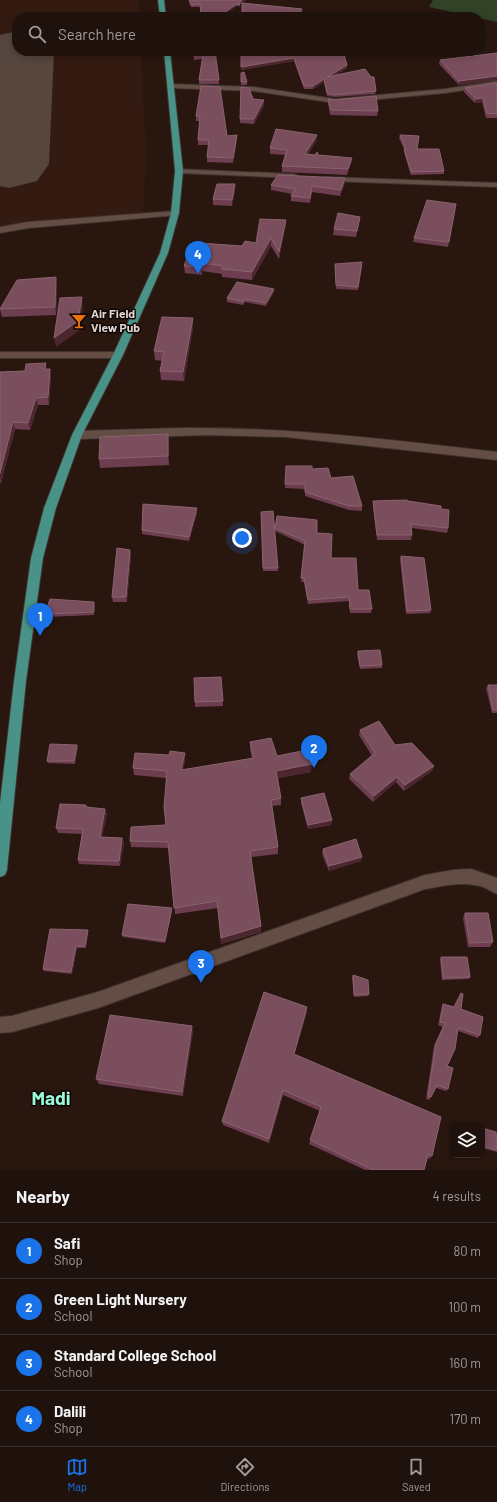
<!DOCTYPE html>
<html lang="en">
<head>
<meta charset="utf-8">
<style>
	:root { --surface:#1f110b; --page:#271a14; --text:#f1f3f6; --muted:#a19d9d; --line:#3c312c; --accent:#1a73e8 }
	body { margin:0; font-family:Barlow,sans-serif; background:var(--page); color:var(--text) }
	.controls { position:absolute; right:12px; bottom:12px; display:grid; overflow:hidden; border-radius:8px; box-shadow:0 2px 6px #0003 }
	.controls button { width:36px; height:36px; display:grid; place-items:center; padding:0; border:0; border-bottom:1px solid var(--line); background:var(--surface); color:var(--text); font:20px sans-serif }
	.you { position:absolute; left:242px; top:538px; width:14px; height:14px; margin:-10px; border:3px solid #fff; border-radius:50%; background:#1a73e8; box-shadow:0 0 0 6px #1a73e833 }
	.badge { display:grid; place-items:center; width:26px; height:26px; border-radius:50%; background:var(--accent); color:#fff; font-size:13px; font-weight:700 }
	.pin { position:absolute; translate:-50% -33px; filter:drop-shadow(0 1px 2px #0008) }
	.pin::after { content:''; position:absolute; top:21px; width:14px; height:12px; background:inherit; clip-path:polygon(0 0,100% 0,50% 100%) }
	.list { margin:0; padding:0; list-style:none }
	h2 { display:flex; justify-content:space-between; align-items:center; height:52px; margin:0; padding:0 16px; font-size:17px }
	h2 small { font-size:13px; font-weight:400; color:var(--muted) }
	.list li { display:grid; grid-template-columns:26px 1fr auto; gap:12px; align-items:center; box-sizing:border-box; height:56px; padding:0 16px; border-top:1px solid var(--line) }
	.list b { display:block; font-size:15px; white-space:nowrap }
	.list p { margin:0; font-size:13px; white-space:nowrap; color:var(--muted) }
	.list em { font-size:13px; font-style:normal; color:var(--muted) }
	.icon { flex:none; width:22px; height:22px; fill:none; stroke:currentColor; stroke-width:2; stroke-linecap:round; stroke-linejoin:round }
	.map { position:relative; flex:none; width:497px; height:1170px; overflow:hidden }
	.search { position:absolute; background:var(--surface); box-shadow:0 2px 6px #0003; left:12px; right:12px; top:12px; height:44px; display:flex; align-items:center; gap:10px; box-sizing:border-box; padding:0 14px; border-radius:16px; color:var(--muted); font-size:15px }
	.sheet { height:276px; background:var(--surface) }
	nav { display:flex; justify-content:space-around; align-items:center; box-sizing:border-box; height:56px; border-top:1px solid var(--line); background:var(--surface); font-size:11px; color:var(--muted) }
	nav a { display:grid; justify-items:center; gap:2px }
	nav .on { color:var(--accent) }
	.map>svg:first-child { display:block }
</style>
</head>
<body>
<div class="map">
<svg width="497" height="1170" viewBox="0 0 497 1170">
	<rect width="100%" height="100%" fill="#29170f"/>
	<path fill="#341b11" d="M0,0H139V17H17V51H141L146,152L143,215L0,225Z"/>
	<path fill="#314226" d="M433,0H497V22L429,7Z"/>
	<g fill="none" stroke-linecap="round" stroke-linejoin="round">
		<path fill="#56463e" fill-rule="evenodd" d="M17,31V51H54L49,164L37,181L9,188L0,186V35Z"/>
		<g stroke="#3f312e" stroke-width="2">
			<path id="minor" d="M497,81V85L445,93L335,103L254,91L171,88L168,86L171,84L254,87L335,99L445,89Z
				M176,169L294,174L298,176L294,178L179,173H176Z
				M325,177L497,183V187L328,181L324,179Z
				M175,211L179,213L178,215L28,228L0,233V227L28,222Z
				M0,352H118L123,355L118,358H0Z
				M182,428C288,427 392,440 497,452V460L286,437L208,435L77,439L72,435L77,431Z
				M471,869L497,878V894C491,892 486,887 480,886C462,881 443,886 425,889L98,1008L12,1032L0,1033V1017L12,1016L98,992L425,875L453,870Z"/>
		</g>
		<g stroke="#3f312e" stroke-width="2">
			<path id="major" d="M158,0H164L166,17H160Z
				M164,51H170L183,171L179,213L168,253L123,355L82,435L56,508L43,558L26,681L7,870L5,875L0,877V803L14,681L31,558L44,508L72,435L113,355L160,253L171,213L175,171Z"/>
		</g>
		<use href="#minor" fill="#644d44" fill-rule="evenodd"/>
		<use href="#major" fill="#499287" fill-rule="evenodd"/>
	</g>
	<path fill="#6d3d50" d="M189,0H246L242,3L302,12L299,17H242V3L240,4V6L191,7Z
		M193,51H215L219,84H199V80L202,59L194,60Z
		M241,51H343L347,68L334,76L376,91L375,94L335,97L327,96L324,82L313,89H304L294,61L241,70Z
		M497,53V80L459,85L439,64L440,60Z
		M241,73L247,82V85H241Z
		M497,83V118H486L482,102L475,103L464,92L465,88Z
		M201,86L227,136L237,140L233,163L207,162V157L209,145H198V140L200,121H196V116Z
		M241,87L253,99L264,105L254,124L240,123Z
		M328,99L378,111L377,116L330,115L328,104Z
		M317,135L316,141L308,154L352,158L351,163L347,175L282,172V166L286,155L270,154V148Z
		M400,135L444,171V174L411,175L404,152V149L399,138Z
		M345,178V183L340,196L312,192L310,203L291,201V196L292,194L271,190V185Z
		M235,184V190L232,206L213,205V199Z
		M456,204L448,247L413,242L414,238Z
		M360,217L359,223L356,237L333,235L334,229Z
		M286,220L285,228L279,259L271,246L252,280L222,277V274L202,271V275L185,273L184,266L197,252L242,246L256,243Z
		M335,264L362,266L358,290L336,289Z
		M57,285L56,315L2,317L0,309Z
		M274,292L266,306L245,302L243,305L227,302V298Z
		M193,318V327L184,381L161,380L160,371L162,361L155,360L154,351Z
		M47,369L51,376L49,405H38L30,430L15,429L1,483H0V372L25,371Z
		M169,443V465L100,468L99,459Z
		M286,466L312,469L331,478L362,506V511L349,510L305,496V489L285,488Z
		M373,501H408L441,509L448,528L447,533L412,528V535L411,540H377L373,505Z
		M197,508V513L189,541L142,534V530Z
		M261,512L278,568V571H263Z
		M275,528L317,533L331,558L358,590L372,609L371,613H350L349,601L308,604L304,582H301L305,545L275,531Z
		M130,550L131,555L127,602H113L112,597Z
		M401,556L431,610L430,613L406,614L400,559Z
		M94,605V615L46,617L45,614Z
		M358,651L382,665V668L360,669L357,654Z
		M221,677L223,706L195,707L194,678Z
		M488,685H497V713H492L486,688Z
		M360,730L395,745L434,766L432,771L404,791L396,782L373,802L349,779L350,774L372,756L359,735Z
		M250,742L277,756L311,772L278,778L281,798V805L272,806L278,847V854L251,857L261,926V932L221,944L218,908L175,914L169,848L131,847L130,841L166,825V778L134,775L133,768L169,755L185,753V760L183,770L252,758L250,750Z
		M77,745L78,748L75,764L48,763L47,761Z
		M301,798L332,820L331,825L308,829L301,803Z
		M87,807L107,813L102,837L122,838L124,843L120,866L79,864L78,860L82,834L58,833L56,828Z
		M323,849L361,861L329,871L322,854Z
		M172,908V910L165,943L123,937L122,935Z
		M465,913L493,942L490,947H468L463,918Z
		M88,930V932L86,948H77L72,974L44,971L43,969Z
		M441,957L470,977L469,979L442,980L440,959Z
		M353,975L369,994L368,996L354,997L352,977Z
		M443,1004L461,1009L480,1035L478,1038L458,1031L447,1066L448,1089L446,1091L436,1088L429,1100L426,1099L434,1046L443,1027L438,1025L442,1007Z
		M307,1012L294,1054L432,1156L429,1159L427,1158L424,1170H365L309,1144L320,1111L283,1095L269,1143L223,1125L222,1121Z
		M193,1031L183,1096L99,1084L96,1079Z
		M482,1128L497,1142V1152L482,1148Z"/>
	<path fill="#4c2730" d="M242,0H246L240,4V2Z
		M237,4V6L221,17H217Z
		M302,9V12L299,17H298Z
		M294,58V61L241,70V67Z
		M347,65V68L327,80V77Z
		M497,76V80L459,85V81Z
		M324,79V82L313,89V86Z
		M483,98L482,102L475,103L476,99Z
		M264,100V105L254,124V119Z
		M237,135V140L233,163V158Z
		M317,135L316,141L305,160V154Z
		M352,158L351,163L347,175L348,169Z
		M345,178V183L340,196L341,190Z
		M235,184V190L232,206V200Z
		M286,220L285,228L279,259V252Z
		M271,238V246L252,280V272Z
		M202,263V275L201,267Z
		M56,277L57,285L56,315L55,307Z
		M274,289V292L266,306V303Z
		M82,297L83,306L80,330L56,347L54,338Z
		M193,318V327L184,381L183,372Z
		M50,369L51,376L49,405L48,397Z
		M36,398L38,405L30,430L28,423Z
		M13,422L15,429L1,483L0,478V473Z
		M168,434L169,443V465L168,456Z
		M197,508V513L189,541V537Z
		M130,550L131,555L127,602L126,597Z
		M77,745L78,748L75,764L74,761Z
		M185,753V760L182,777L181,770Z
		M312,764L311,772L276,778V771Z
		M434,766L432,771L404,791L405,785Z
		M397,777L396,782L373,802L374,796Z
		M105,809L107,813L101,842L100,837Z
		M332,820L331,825L308,829V825Z
		M122,838L124,843L120,866L119,861Z
		M362,857L361,861L329,871V866Z
		M172,908V910L165,943V941Z
		M261,926V932L221,944V938Z
		M88,930V932L86,948L85,946Z
		M76,946L77,948L72,974L71,972Z
		M307,1007V1012L293,1059L294,1054Z
		M192,1026L193,1031L183,1096L182,1092Z
		M283,1090V1095L269,1143V1139Z"/>
	<path fill="#7a4e5d" stroke="#8a636f" d="M189,0H242L240,2V4H237L217,17H201L200,4L191,5Z
		M242,3L302,9L298,17H242Z
		M464,15V17H448Z
		M193,51H215L219,80H199L203,55L194,56Z
		M241,51H343L347,65L327,77L365,69L371,77H374L376,91L335,95L327,93L324,79L313,86H304L294,58L241,67Z
		M497,53V76L459,81L440,60Z
		M244,72L247,82H241V73Z
		M497,83V114L487,113L483,98L476,99L465,88Z
		M201,86L220,87L227,136L237,135L233,158L207,157L209,140H198L200,116H196Z
		M241,87L249,88L253,99L264,100L254,119H240Z
		M376,96L378,111L331,110L328,99L335,100Z
		M276,129L317,135L305,154L315,155L317,152L318,155L352,158L348,169L282,166L287,150L270,148Z
		M400,135L419,136L417,149H439L444,171L411,172L404,149H406Z
		M278,175L345,178L341,190L312,186L310,198L291,196L295,189L271,185Z
		M217,184H235L232,200L213,199Z
		M427,200L456,204L449,242L414,238Z
		M338,213L360,217L357,231L334,229Z
		M260,219L286,220L279,252L271,238L252,272L222,269V266L202,263L201,267L184,266L189,252H197L200,243L242,246L245,241L256,243Z
		M362,262L358,287L336,285L335,264Z
		M56,277L55,307L0,309L17,280Z
		M237,282L274,289L266,303L244,299L243,302L227,298Z
		M82,297L78,321L54,338L60,298Z
		M162,317L193,318L183,372L160,371L164,352L154,351Z
		M46,363L45,369H50L48,397L36,398L28,423L13,422L0,473V372L25,371L26,364Z
		M168,434V456L99,459L100,437Z
		M286,466H312V469L328,468L331,478L353,476L362,506H349L305,492V484H285Z
		M407,500L408,501L441,506V509L449,510L448,528L411,524L412,535H377L373,501Z
		M143,504L197,508L189,537L142,530Z
		M273,511L278,568H263L261,512Z
		M277,516L317,520V533L332,534L331,558H356L358,590H369L372,609H350L349,597L308,600L304,578H301L305,541L275,528Z
		M117,548L130,550L126,597H112Z
		M401,556L424,558L431,610L407,611Z
		M50,599L94,602V612L45,614Z
		M380,650L382,665L360,666L358,651Z
		M221,677L223,701L195,702L194,678Z
		M488,685H497V710H493Z
		M379,721L395,745L412,743L434,766L405,785L397,777L374,796L350,774L375,753L360,730Z
		M271,738L277,756L307,750L312,764L276,771L281,798L271,800L278,847L250,851L261,926L221,938L217,901L174,908L168,842L130,841L131,827L166,825L164,807L167,771L133,768L135,753L169,755L170,751L185,753L181,770L254,758L250,742Z
		M50,744L77,745L74,761H47Z
		M324,793L332,820L308,825L301,798Z
		M60,804L86,805V807L105,809L100,837L122,838L119,861L78,860L83,829L56,828Z
		M356,839L362,857L329,866L323,849Z
		M128,904L172,908L165,941L122,935Z
		M465,913H488L493,942L470,943Z
		M50,929L88,930L85,946H76L71,972L43,969Z
		M441,957H467L470,977L443,978Z
		M353,975L368,980L369,994L354,995Z
		M264,992L307,1007L294,1054L441,1117L432,1156L428,1154L424,1170H373L310,1140L321,1107L283,1090L269,1139L222,1121Z
		M461,993L463,994L461,1009L483,1017L480,1035L458,1028L455,1049L447,1066L453,1068L448,1089L437,1085L431,1097L428,1096L436,1043L445,1023L440,1022L443,1004L454,1007Z
		M110,1015L192,1026L182,1092L96,1079Z
		M482,1128L496,1132L497,1142V1150L482,1146Z"/>
	<defs>
		<g id="bar-bare" transform="scale(1.2)"><path d="M-6-5H6L.8 .8V4.5H3.5V6h-7V4.5H-.8V.8Z" fill="#e8710a" stroke="#0c0503" stroke-width="2.5" paint-order="stroke"/></g>
	</defs>
	<g fill-rule="evenodd">
		<use href="#bar-bare" x="79" y="321"/>
	</g>
	<g text-anchor="middle" stroke-width="3" stroke-linejoin="round" paint-order="stroke">
		<g font-size="12" font-weight="bold" fill="#e3d6d0" stroke="#0c0503" text-anchor="start">
			<text x="91" y="318">Air Field<tspan x="91" dy="14">View Pub</tspan></text>
		</g>
		<g font-size="19" font-weight="bold" fill="#9af8d8" stroke="#0c0503">
			<text x="51" y="1105">Madi</text>
		</g>
	</g>
</svg>
<div class="controls">
<button><svg class="icon" aria-label="layers" viewBox="0 0 24 24"><path d="M12 4l9 5-9 5-9-5zM3 14l9 5 9-5"/></svg></button>
</div>
<div class="you"></div>
<div class="pin badge" style="left:40px;top:636px">1</div>
<div class="pin badge" style="left:314px;top:768px">2</div>
<div class="pin badge" style="left:201px;top:983px">3</div>
<div class="pin badge" style="left:198px;top:274px">4</div>
<div class="search"><svg class="icon" aria-label="search" viewBox="0 0 24 24"><circle cx="10" cy="10" r="6"/><path d="M15 15l6 6"/></svg>Search here</div>
</div>
<section class="sheet">
<h2>Nearby<small>4 results</small></h2>
<ul class="list">
<li><span class="badge">1</span><div><b>Safi</b><p>Shop</p></div><em>80 m</em></li>
<li><span class="badge">2</span><div><b>Green Light Nursery</b><p>School</p></div><em>100 m</em></li>
<li><span class="badge">3</span><div><b>Standard College School</b><p>School</p></div><em>160 m</em></li>
<li><span class="badge">4</span><div><b>Dalili</b><p>Shop</p></div><em>170 m</em></li>
</ul>
</section>
<nav>
<a class="on"><svg class="icon" aria-label="map" viewBox="0 0 24 24"><path d="M3 6l6-2 6 2 6-2v14l-6 2-6-2-6 2zM9 4v14M15 6v14"/></svg>Map</a>
<a><svg class="icon" aria-label="directions" viewBox="0 0 24 24"><path d="M12 3l9 9-9 9-9-9zM9 14v-3h6M13 9l2 2-2 2"/></svg>Directions</a>
<a><svg class="icon" aria-label="saved" viewBox="0 0 24 24"><path d="M7 4h10v16l-5-4-5 4z"/></svg>Saved</a>
</nav>
</body>
</html>
